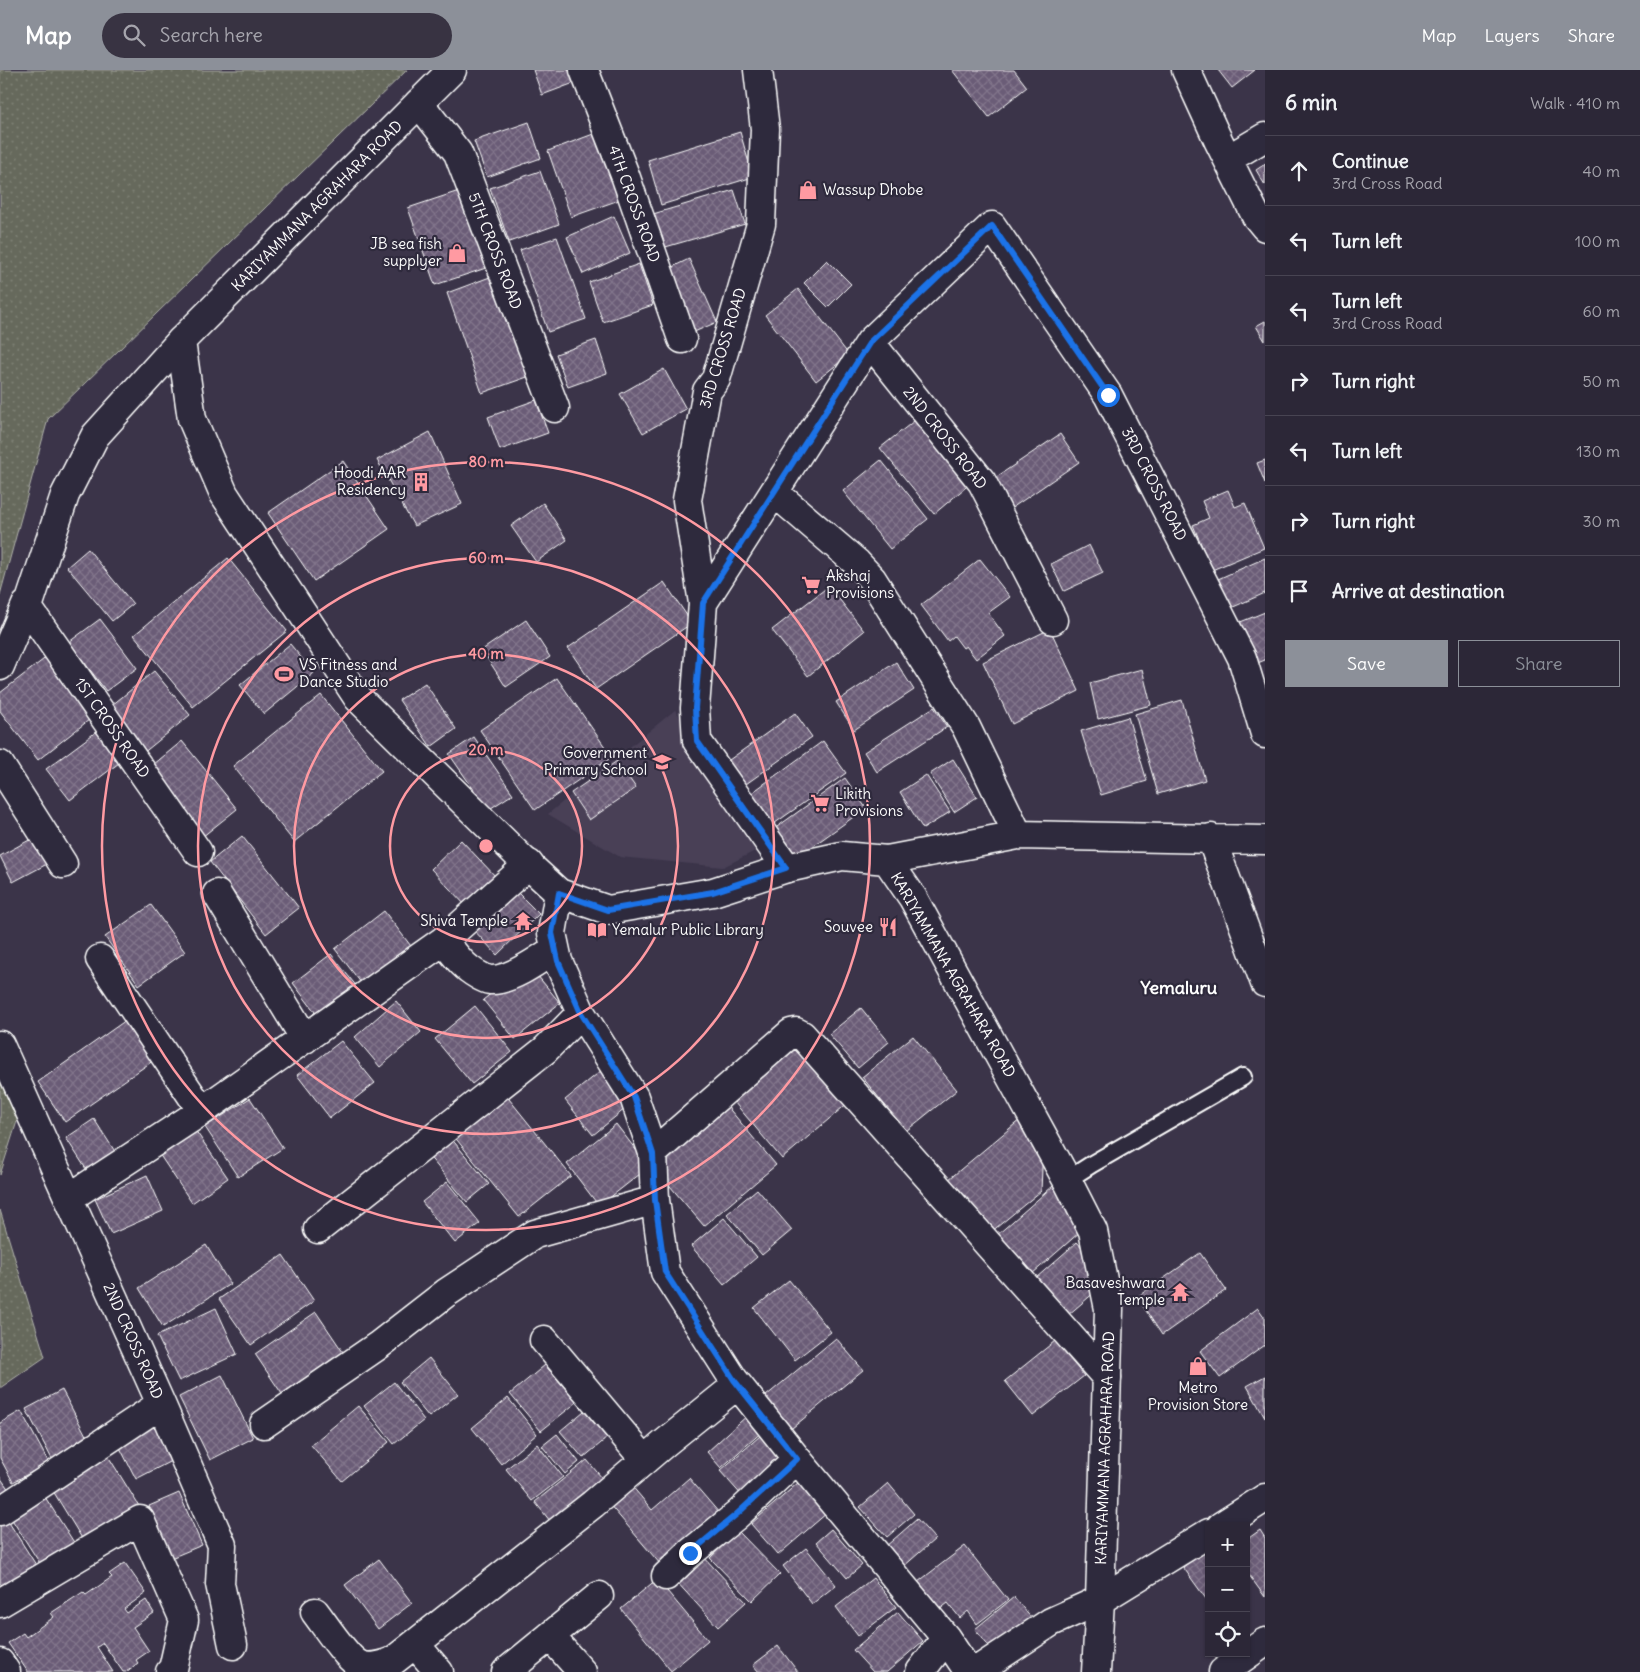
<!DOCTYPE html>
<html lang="en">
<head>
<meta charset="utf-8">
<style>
	:root { --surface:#2c2737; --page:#383342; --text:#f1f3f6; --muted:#a6a5ad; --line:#484452; --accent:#8c9099 }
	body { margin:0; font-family:Delius,sans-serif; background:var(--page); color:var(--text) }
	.controls { position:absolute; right:15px; bottom:15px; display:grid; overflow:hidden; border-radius:0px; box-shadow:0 1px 4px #0004 }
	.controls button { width:45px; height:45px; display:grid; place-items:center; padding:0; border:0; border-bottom:1px solid var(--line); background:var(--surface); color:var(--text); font:25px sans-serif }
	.stop { position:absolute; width:15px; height:15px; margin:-11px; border:4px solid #1a73e8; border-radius:50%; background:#fff }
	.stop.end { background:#1a73e8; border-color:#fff; box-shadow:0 1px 5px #0008 }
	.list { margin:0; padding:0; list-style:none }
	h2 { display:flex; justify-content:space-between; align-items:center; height:65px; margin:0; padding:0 20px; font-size:21px }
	h2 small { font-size:16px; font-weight:400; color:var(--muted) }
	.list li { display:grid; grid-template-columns:32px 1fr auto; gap:15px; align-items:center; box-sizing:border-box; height:70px; padding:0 20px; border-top:1px solid var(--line) }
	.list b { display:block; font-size:19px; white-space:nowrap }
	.list p { margin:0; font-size:16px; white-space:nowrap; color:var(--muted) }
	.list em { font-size:16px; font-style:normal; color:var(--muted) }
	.actions { display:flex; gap:10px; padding:15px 20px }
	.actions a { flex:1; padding:11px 0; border:1px solid var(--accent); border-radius:0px; text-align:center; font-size:18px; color:var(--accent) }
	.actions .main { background:var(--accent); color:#fff }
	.icon { flex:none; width:28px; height:28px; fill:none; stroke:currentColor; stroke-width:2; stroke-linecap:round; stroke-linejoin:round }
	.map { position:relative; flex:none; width:1265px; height:1602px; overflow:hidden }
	header { display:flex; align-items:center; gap:30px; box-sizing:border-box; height:70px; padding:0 25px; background:var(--accent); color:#fff }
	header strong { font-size:24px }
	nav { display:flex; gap:28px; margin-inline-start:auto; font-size:18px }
	.search { width:350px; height:45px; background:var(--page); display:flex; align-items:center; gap:12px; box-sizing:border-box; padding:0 18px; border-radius:28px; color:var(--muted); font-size:19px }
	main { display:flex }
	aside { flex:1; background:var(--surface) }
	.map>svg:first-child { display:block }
</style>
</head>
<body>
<header>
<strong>Map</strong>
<div class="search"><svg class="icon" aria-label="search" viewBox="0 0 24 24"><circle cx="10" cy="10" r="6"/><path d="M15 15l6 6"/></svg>Search here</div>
<nav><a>Map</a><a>Layers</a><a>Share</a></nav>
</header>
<main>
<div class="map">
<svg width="1265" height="1602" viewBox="0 0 1265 1602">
	<defs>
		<pattern id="grass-dots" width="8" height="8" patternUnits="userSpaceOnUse" patternTransform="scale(1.25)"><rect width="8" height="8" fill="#66695b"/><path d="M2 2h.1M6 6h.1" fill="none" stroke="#7d8074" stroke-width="1.8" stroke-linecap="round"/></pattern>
		<pattern id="building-cross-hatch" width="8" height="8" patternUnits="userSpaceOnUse" patternTransform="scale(1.25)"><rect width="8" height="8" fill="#6b5c77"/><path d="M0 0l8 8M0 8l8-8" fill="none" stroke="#81748b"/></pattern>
	</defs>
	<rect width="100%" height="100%" fill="#3b3449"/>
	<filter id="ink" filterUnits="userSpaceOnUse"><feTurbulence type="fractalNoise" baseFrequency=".02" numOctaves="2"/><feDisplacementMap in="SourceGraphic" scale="10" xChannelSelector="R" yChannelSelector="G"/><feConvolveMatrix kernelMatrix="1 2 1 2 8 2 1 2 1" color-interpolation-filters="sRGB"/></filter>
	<g filter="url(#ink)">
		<path fill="#494057" d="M675,640L771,773L723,797L620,787L548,744Z"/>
		<path fill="url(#grass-dots)" stroke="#b2b4ad" d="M0,0H407L48,349L0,525Z
			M4,1013L19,1045L0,1105V1015Z
			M0,1140L45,1287L0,1318Z"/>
		<path fill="url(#building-cross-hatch)" stroke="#fff" d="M533,0H569L574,13L542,25Z
			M952,0H1014L1027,17L989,47Z
			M1218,0H1255L1232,18Z
			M529,52L541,88L487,107L474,71Z
			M740,62L753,107L661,135L648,90Z
			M596,63L619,130L571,147L548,81Z
			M1265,94V115L1256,100Z
			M540,101L559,154L509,172L490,118Z
			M734,120L745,154L662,178L653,144Z
			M459,121L486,198L435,215L408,138Z
			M614,146L630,183L583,204L567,167Z
			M557,167L586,249L548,262L520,180Z
			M689,189L717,252L692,263L664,201Z
			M827,190L851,214L828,237L804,213Z
			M639,194L653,235L603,252L589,212Z
			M498,204L533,305L482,323L447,223Z
			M798,219L849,285L816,311L765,245Z
			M1265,251V271L1256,256Z
			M596,270L607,303L568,317L556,284Z
			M664,299L686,339L643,363L620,324Z
			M536,330L548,363L500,380L488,347Z
			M919,347L972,412L934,444L880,378Z
			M430,362L462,434L414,456L377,390Z
			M1060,364L1079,392L1006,442L986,414Z
			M881,390L928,449L890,479L843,421Z
			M1265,390V413L1257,393Z
			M343,391L389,459L314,511L268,443Z
			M1228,420L1235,437L1245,433L1264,478L1212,500L1193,455L1209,448L1202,431Z
			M543,433L567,470L536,492L511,456Z
			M1089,475L1103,503L1064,521L1051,494Z
			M88,479L133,534L112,551L67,497Z
			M228,488L287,561L193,637L134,565Z
			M1265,488V523L1231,538L1218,509Z
			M980,489L1010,527L988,543L1005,566L976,589L966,576L963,578L954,566L948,571L921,535Z
			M664,512L692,553L596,619L568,578Z
			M829,516L864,561L808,606L772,560Z
			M1265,542V590L1255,594L1238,553Z
			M100,549L137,598L106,621L69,572Z
			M526,550L550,587L506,617L482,580Z
			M1050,559L1079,621L1012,654L983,592Z
			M290,574L314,603L264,644L240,615Z
			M48,586L94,646L38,690L0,641V623Z
			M896,592L914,620L854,660L836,632Z
			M1142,599L1151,635L1098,649L1090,613Z
			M154,601L190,645L142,684L106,640Z
			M557,608L612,687L535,740L480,660Z
			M425,613L456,659L431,677L399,630Z
			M321,625L382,701L294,772L233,696Z
			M1182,630L1205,710L1158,724L1135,644Z
			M934,637L947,657L877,702L864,682Z
			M795,643L812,667L739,719L722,695Z
			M1128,647L1147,711L1101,725L1081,661Z
			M100,659L123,690L70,730L46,699Z
			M474,667L513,724L488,740L449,684Z
			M182,671L237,739L202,767L148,699Z
			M823,671L846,703L768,758L746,727Z
			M953,689L977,727L954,742L930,704Z
			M617,691L636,718L589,750L571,723Z
			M926,705L950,742L923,759L900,722Z
			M845,708L866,738L792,791L770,762Z
			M242,766L299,838L266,864L210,792Z
			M33,768L47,794L13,812L0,786Z
			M461,770L497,808L467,837L431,799Z
			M512,817L539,844L497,885L471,857Z
			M151,835L185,882L139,915L105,867Z
			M384,841L414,880L365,918L335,879Z
			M331,884L357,917L315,949L312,945L315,942L293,913Z
			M528,894L560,933L515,969L483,930Z
			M396,931L421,962L380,997L355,967Z
			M475,936L512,982L472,1014L435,969Z
			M861,938L889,972L858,998L829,964Z
			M129,948L157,988L65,1052L38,1012Z
			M913,966L957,1020L906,1061L862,1007Z
			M796,970L849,1032L782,1089L729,1026Z
			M341,971L375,1013L330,1048L297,1005Z
			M602,1000L631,1034L593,1065L565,1030Z
			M505,1024L571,1106L519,1147L453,1065Z
			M250,1028L283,1078L238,1107L205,1057Z
			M726,1035L776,1095L704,1156L653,1096Z
			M94,1049L116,1083L88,1102L66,1068Z
			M1021,1049L1043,1076L1041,1121L991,1162L948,1110Z
			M191,1054L228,1108L192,1133L155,1078Z
			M616,1054L649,1097L599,1136L567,1094Z
			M445,1061L489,1114L467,1132L423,1079Z
			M147,1105L163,1141L111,1164L95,1129Z
			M447,1112L480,1153L455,1173L422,1132Z
			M1053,1116L1088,1155L1032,1204L997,1165Z
			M757,1119L792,1160L762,1185L727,1144Z
			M724,1148L757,1187L724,1215L691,1176Z
			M1077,1172L1098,1196L1102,1216L1068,1245L1036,1208Z
			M206,1175L230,1214L163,1257L139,1218Z
			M1200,1183L1226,1220L1162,1265L1137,1227Z
			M283,1185L314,1231L251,1275L219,1229Z
			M789,1210L831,1262L795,1290L754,1238Z
			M216,1238L237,1284L179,1311L157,1266Z
			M1258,1238L1265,1248V1275L1220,1308L1200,1281Z
			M316,1242L343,1282L282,1324L255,1284Z
			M836,1268L863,1300L786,1363L760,1331Z
			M1055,1271L1084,1306L1033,1346L1005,1311Z
			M429,1288L458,1324L429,1347L400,1312Z
			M545,1295L577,1332L541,1361L510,1324Z
			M222,1305L253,1368L210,1390L179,1327Z
			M1265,1306V1348L1247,1316Z
			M394,1312L424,1350L394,1374L364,1336Z
			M62,1320L89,1371L53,1391L26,1339Z
			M508,1328L537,1364L501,1394L472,1358Z
			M358,1336L389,1372L342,1411L311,1375Z
			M21,1341L49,1393L13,1412L0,1388V1353Z
			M584,1341L607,1368L583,1388L560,1361Z
			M749,1344L764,1360L721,1398L707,1382Z
			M158,1349L177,1388L136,1409L116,1370Z
			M557,1364L579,1392L565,1404L542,1376Z
			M760,1366L784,1393L744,1428L720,1401Z
			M537,1374L563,1407L532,1431L506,1399Z
			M105,1381L139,1436L83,1470L50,1416Z
			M587,1390L607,1414L554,1456L535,1432Z
			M0,1407L9,1420L0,1425Z
			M689,1408L720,1444L661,1495L609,1434L631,1415L652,1440Z
			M799,1412L827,1443L778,1485L751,1454Z
			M888,1413L914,1444L887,1467L860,1437Z
			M179,1423L202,1475L171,1488L149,1436Z
			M45,1427L75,1474L41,1495L11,1448Z
			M917,1449L935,1469L903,1497L885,1477Z
			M8,1451L38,1498L4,1519L0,1513V1456Z
			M831,1459L862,1495L847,1508L816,1472Z
			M1260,1460L1265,1468V1527L1246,1501V1470Z
			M738,1461L780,1504L752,1531L710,1488Z
			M965,1476L1008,1530L977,1554L968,1541L960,1548L948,1533L939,1540L918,1512Z
			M806,1478L836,1515L812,1534L783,1496Z
			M1209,1478V1533L1183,1497Z
			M701,1484L746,1532L718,1557L674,1509Z
			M379,1489L412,1533L378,1559L345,1515Z
			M125,1493L146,1523L124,1539L127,1543L146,1530L154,1543L133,1557L149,1581L136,1590L138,1593L126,1602H123L103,1573L97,1577L113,1602H28L8,1573L23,1563L26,1567L54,1547L51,1543L83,1522L86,1525L112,1507L109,1504Z
			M873,1508L896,1537L858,1566L836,1537Z
			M657,1509L708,1570L671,1601L621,1539Z
			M1014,1527L1037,1555L997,1587L975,1559Z
			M898,1542L923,1571L887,1602H873L853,1580Z
			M778,1576L798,1602H759L753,1595Z"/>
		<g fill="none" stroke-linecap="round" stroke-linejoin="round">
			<g stroke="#fff" stroke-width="20">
				<path id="service" d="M1067,1110L1092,1094L1243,1007"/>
			</g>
			<g stroke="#fff" stroke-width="31">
				<path id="minor" d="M584,0L625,105L682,269
					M758,0L765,59L761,154L716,309L707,321L687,430L703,533L695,638L697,671L787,798
					M1186,0L1218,70L1256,146L1265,157
					M419,33L458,83L555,338
					M1228,89L1265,67
					M870,272L982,412L1053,550
					M774,422L857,493L872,509L966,657L1018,765
					M703,533L870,272L992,156L1108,325L1242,588L1265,664
					M26,535L198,782
					M0,596L26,535L28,537L65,425L95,366L181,271
					M0,695L63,794
					M1211,768L1265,913
					M887,790L1018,765L1265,770
					M559,823L552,863L558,891L581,943L634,1027L653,1083L655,1130L665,1202L734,1310L797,1389L946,1568L969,1602
					M217,824L305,969
					M443,871C452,880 459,892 469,899C474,903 484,909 490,910C510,911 539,890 555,879
					M100,889L202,1041
					M0,975L161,1334L222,1475L220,1514L233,1575
					M653,1083L791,963L796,962L802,965L1107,1308
					M69,1128L202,1041L443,871L529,794
					M318,1159L545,980L581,943
					M544,1270L645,1390
					M264,1354L379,1275L446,1223L535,1164L655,1130
					M0,1441L161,1334
					M1221,1456L1265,1428
					M666,1506L690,1483L737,1445L797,1389
					M0,1533L140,1450L184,1550L173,1599L170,1602
					M315,1542C325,1555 345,1586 358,1594C369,1600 382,1595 393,1591L593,1434L666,1372L737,1315
					M550,1566L582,1602
					M415,1574L439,1602
					M0,1593L6,1602
					M506,1602L599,1526
					M920,1602L946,1568
					M975,1602L1051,1552L1100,1530L1209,1463
					M1223,1602L1265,1572"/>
			</g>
			<g stroke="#fff" stroke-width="31">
				<path id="tertiary" d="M452,0L181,271L192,349L224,424L358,628L522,789L559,823L608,840L713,822L787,798L842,786L887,790L913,828L1067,1110L1093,1161L1109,1239L1100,1530L1096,1602"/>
			</g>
			<use href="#service" stroke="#2f2a3d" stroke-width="16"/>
			<use href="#minor" stroke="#2f2a3d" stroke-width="28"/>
			<use href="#tertiary" stroke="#2f2a3d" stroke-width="28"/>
		</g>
	</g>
	<g fill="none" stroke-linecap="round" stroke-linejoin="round" filter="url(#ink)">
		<path stroke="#1a73e8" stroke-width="6" d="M690,1483L737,1444L797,1389L734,1310L665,1202L655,1130L653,1084L634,1027L581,943L558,891L552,863L559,823L608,840L713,822L786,798L697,671L695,638L703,533L870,272L992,156L1108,325"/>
	</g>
	<g fill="none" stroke="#ff9aa2" stroke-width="2.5">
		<circle cx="486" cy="776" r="96"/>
		<circle cx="486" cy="776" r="192"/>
		<circle cx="486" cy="776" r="288"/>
		<circle cx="486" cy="776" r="384"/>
	</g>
	<defs>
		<g id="shop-bare" transform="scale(1.5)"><path d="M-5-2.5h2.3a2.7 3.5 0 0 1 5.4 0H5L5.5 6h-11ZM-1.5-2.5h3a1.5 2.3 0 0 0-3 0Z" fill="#ff9aa2" stroke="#2f2a3d" stroke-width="2.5" paint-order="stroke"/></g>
		<g id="building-bare" transform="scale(1.5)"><path d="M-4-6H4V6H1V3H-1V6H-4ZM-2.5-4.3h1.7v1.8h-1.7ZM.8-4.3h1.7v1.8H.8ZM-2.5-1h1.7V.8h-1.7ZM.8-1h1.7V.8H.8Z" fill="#ff9aa2" stroke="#2f2a3d" stroke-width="2.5" paint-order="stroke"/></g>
		<g id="supermarket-bare" transform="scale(1.5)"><path d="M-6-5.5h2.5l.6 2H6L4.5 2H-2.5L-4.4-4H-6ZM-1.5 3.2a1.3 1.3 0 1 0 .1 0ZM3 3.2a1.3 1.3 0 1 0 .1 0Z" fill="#ff9aa2" stroke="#2f2a3d" stroke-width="2.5" paint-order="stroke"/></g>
		<g id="stadium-bare" transform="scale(1.5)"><path d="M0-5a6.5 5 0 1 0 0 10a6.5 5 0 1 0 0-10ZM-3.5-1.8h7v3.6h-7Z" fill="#ff9aa2" stroke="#2f2a3d" stroke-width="2.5" paint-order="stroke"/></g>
		<g id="school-bare" transform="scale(1.5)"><path d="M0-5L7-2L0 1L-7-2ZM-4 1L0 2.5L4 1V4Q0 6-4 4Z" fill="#ff9aa2" stroke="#2f2a3d" stroke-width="2.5" paint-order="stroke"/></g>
		<g id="temple-bare" transform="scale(1.5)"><path d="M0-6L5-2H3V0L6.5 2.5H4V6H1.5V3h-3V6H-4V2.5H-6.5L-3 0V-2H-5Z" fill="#ff9aa2" stroke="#2f2a3d" stroke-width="2.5" paint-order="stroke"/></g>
		<g id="restaurant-bare" transform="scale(1.5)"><path d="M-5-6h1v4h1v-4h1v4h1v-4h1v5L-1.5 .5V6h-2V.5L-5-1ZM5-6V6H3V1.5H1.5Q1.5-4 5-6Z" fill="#ff9aa2" stroke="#2f2a3d" stroke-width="2.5" paint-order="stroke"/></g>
		<g id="library-bare" transform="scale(1.5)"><path d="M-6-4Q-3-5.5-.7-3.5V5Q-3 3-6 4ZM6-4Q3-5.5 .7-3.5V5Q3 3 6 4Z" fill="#ff9aa2" stroke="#2f2a3d" stroke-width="2.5" paint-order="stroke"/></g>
	</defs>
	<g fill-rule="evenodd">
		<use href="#shop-bare" x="808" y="120"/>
		<use href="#shop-bare" x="457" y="183"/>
		<use href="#building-bare" x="421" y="412"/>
		<use href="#supermarket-bare" x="811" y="515"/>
		<use href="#stadium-bare" x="284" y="604"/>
		<use href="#school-bare" x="662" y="692"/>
		<use href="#supermarket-bare" x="820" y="733"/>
		<use href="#temple-bare" x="523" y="851"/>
		<use href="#restaurant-bare" x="888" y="857"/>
		<use href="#library-bare" x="597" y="860"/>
		<use href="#temple-bare" x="1180" y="1222"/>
		<use href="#shop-bare" x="1198" y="1296"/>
	</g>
	<g text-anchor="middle" stroke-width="4.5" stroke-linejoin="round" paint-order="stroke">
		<g font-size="15" fill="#fff" stroke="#2f2a3d" text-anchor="end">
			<text x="823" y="125" text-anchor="start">Wassup Dhobe</text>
			<text x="442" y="179">JB sea fish<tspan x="442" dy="17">supplyer</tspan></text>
			<text x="406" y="408">Hoodi AAR<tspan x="406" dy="17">Residency</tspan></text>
			<text x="826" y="511" text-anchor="start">Akshaj<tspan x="826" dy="17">Provisions</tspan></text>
			<text x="299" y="600" text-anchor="start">VS Fitness and<tspan x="299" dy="17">Dance Studio</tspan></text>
			<text x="647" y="688">Government<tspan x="647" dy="17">Primary School</tspan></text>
			<text x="835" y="729" text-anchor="start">Likith<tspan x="835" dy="17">Provisions</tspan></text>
			<text x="508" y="856">Shiva Temple</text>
			<text x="873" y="862">Souvee</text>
			<text x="612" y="865" text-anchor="start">Yemalur Public Library</text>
			<text x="1165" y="1218">Basaveshwara<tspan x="1165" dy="17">Temple</tspan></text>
			<text x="1198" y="1323" text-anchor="middle">Metro<tspan x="1198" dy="17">Provision Store</tspan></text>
		</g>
		<g font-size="15" fill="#fff" stroke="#2f2a3d">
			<text transform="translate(634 134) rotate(70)" y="5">4TH CROSS ROAD</text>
			<text transform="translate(317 136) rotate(-45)" y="5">KARIYAMMANA AGRAHARA ROAD</text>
			<text transform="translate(495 181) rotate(69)" y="5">5TH CROSS ROAD</text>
			<text transform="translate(723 278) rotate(-73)" y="5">3RD CROSS ROAD</text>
			<text transform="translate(945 368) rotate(52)" y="5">2ND CROSS ROAD</text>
			<text transform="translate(1154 414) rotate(63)" y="5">3RD CROSS ROAD</text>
			<text transform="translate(112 658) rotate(55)" y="5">1ST CROSS ROAD</text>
			<text transform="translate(953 905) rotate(60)" y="5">KARIYAMMANA AGRAHARA ROAD</text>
			<text transform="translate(133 1271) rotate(66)" y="5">2ND CROSS ROAD</text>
			<text transform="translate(1105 1378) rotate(-88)" y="5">KARIYAMMANA AGRAHARA ROAD</text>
		</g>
		<g font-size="18" font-weight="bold" fill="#fff" stroke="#2f2a3d">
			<text x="1179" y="924">Yemaluru</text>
		</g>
	</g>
	<circle cx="486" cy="776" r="8" fill="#ff9aa2" stroke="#2f2a3d" stroke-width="2.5"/>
	<g font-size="15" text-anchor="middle" font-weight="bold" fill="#ff9aa2" stroke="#2f2a3d" stroke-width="4.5" stroke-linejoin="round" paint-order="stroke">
		<text x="486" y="397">80 m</text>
		<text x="486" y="493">60 m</text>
		<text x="486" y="589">40 m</text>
		<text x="486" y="685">20 m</text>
	</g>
</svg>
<div class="controls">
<button>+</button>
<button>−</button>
<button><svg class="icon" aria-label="locate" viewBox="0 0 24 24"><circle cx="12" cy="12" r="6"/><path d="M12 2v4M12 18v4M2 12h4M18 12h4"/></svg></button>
</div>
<div class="stop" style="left:1108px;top:325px"></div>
<div class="stop end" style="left:690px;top:1483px"></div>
</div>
<aside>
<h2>6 min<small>Walk · 410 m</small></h2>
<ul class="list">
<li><svg class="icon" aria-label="ahead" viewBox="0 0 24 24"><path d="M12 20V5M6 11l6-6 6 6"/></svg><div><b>Continue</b><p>3rd Cross Road</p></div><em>40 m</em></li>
<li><svg class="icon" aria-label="left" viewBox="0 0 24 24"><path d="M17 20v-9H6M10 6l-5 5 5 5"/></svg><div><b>Turn left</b></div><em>100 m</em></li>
<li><svg class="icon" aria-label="left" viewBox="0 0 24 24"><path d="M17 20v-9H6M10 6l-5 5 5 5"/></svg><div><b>Turn left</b><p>3rd Cross Road</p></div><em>60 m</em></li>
<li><svg class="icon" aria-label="right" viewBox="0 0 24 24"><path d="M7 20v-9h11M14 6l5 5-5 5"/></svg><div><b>Turn right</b></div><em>50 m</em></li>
<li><svg class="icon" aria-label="left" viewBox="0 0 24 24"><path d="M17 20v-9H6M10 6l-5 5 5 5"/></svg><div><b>Turn left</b></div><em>130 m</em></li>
<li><svg class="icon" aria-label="right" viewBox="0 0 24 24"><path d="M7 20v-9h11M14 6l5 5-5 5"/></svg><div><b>Turn right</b></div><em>30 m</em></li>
<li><svg class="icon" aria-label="arrive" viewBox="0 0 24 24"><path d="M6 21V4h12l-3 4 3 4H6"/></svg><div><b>Arrive at destination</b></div></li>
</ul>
<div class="actions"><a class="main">Save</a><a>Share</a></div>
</aside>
</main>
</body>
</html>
